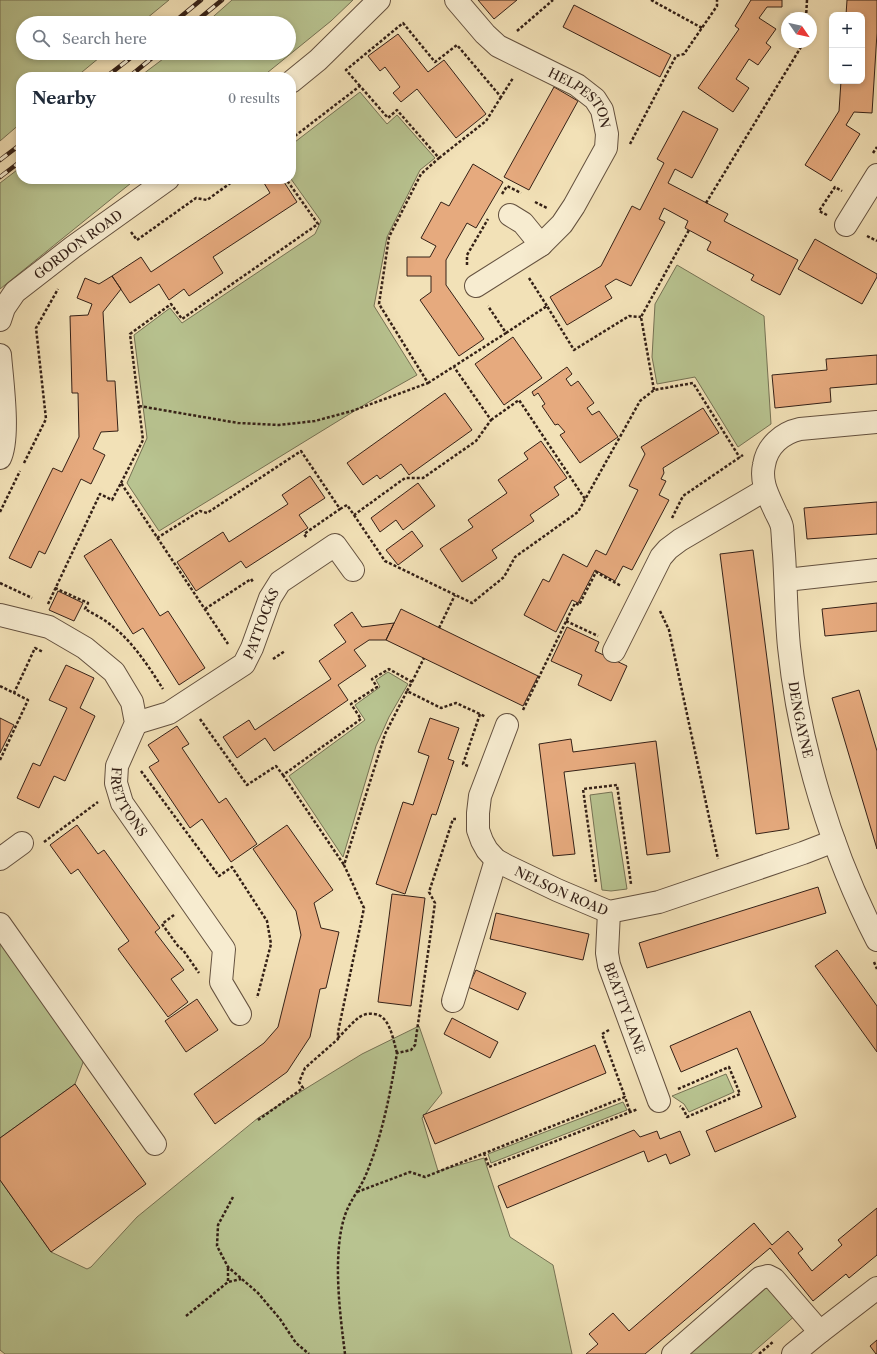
<!DOCTYPE html>
<html lang="en">
<head>
<meta charset="utf-8">
<style>
	:root { --surface:#fff; --page:#f6f6f7; --text:#1f2937; --muted:#747a83; --line:#e0e1e3 }
	body { margin:0; font-family:"Libre Caslon Text",serif; background:var(--page); color:var(--text) }
	.controls { position:absolute; right:12px; top:12px; display:grid; overflow:hidden; border-radius:8px; box-shadow:0 2px 6px #0003 }
	.controls button { width:36px; height:36px; display:grid; place-items:center; padding:0; border:0; border-bottom:1px solid var(--line); background:var(--surface); color:var(--text); font:20px sans-serif }
	.compass { position:absolute; left:781px; top:12px; width:36px; height:36px; border-radius:50%; background:var(--surface); box-shadow:0 2px 6px #0003; rotate:124deg }
	.list { margin:0; padding:0; list-style:none }
	h2 { display:flex; justify-content:space-between; align-items:center; height:52px; margin:0; padding:0 16px; font-size:17px }
	h2 small { font-size:13px; font-weight:400; color:var(--muted) }
	.icon { flex:none; width:22px; height:22px; fill:none; stroke:currentColor; stroke-width:2; stroke-linecap:round; stroke-linejoin:round }
	.map { position:relative; flex:none; width:877px; height:1354px; overflow:hidden }
	.search { position:absolute; background:var(--surface); box-shadow:0 2px 6px #0003; left:16px; top:16px; width:280px; height:44px; display:flex; align-items:center; gap:10px; box-sizing:border-box; padding:0 14px; border-radius:22px; color:var(--muted); font-size:15px }
	.panel { position:absolute; background:var(--surface); box-shadow:0 2px 6px #0003; left:16px; top:72px; width:280px; height:112px; border-radius:16px }
	.map>svg:first-child { display:block }
</style>
</head>
<body>
<div class="map">
<svg width="877" height="1354" viewBox="0 0 877 1354">
	<rect width="100%" height="100%" fill="#f2e1b7"/>
	<filter id="stains"><feTurbulence type="fractalNoise" baseFrequency=".005" numOctaves="4"/><feColorMatrix values="0 0 0 0 .2 0 0 0 0 .09 0 0 0 0 .02 0 0 0 .5 -.17"/></filter>
	<radialGradient id="worn" r=".72"><stop offset=".6" stop-color="#630" stop-opacity="0"/><stop offset="1" stop-color="#630" stop-opacity=".3"/></radialGradient>
	<path fill="#b8c390" stroke="#767254" d="M0,0H169L141,23H23V53H105L76,77H21V123L0,141Z
		M232,0H353L331,21L262,77H139L171,53H289V23H206Z
		M360,92L387,124L397,115L435,158L420,170L387,237L374,306L417,375L369,402L159,531L127,483L147,438L134,335L170,308L182,323L315,234L321,221L291,179V145Z
		M21,167V179H136L0,289V183Z
		M677,265L764,316L771,424L738,447L695,377L657,384L652,357L655,304Z
		M388,672L408,684L389,717L376,746L343,857L289,776L365,720L355,705L380,687L376,680Z
		M612,792L627,889L611,891L602,890L590,795Z
		M0,934L88,1049L75,1084L0,1138Z
		M419,1026L442,1093L422,1118L438,1171L484,1158L510,1237L553,1265L572,1354H5L0,1350V1180L51,1252L87,1269L91,1267L137,1217L258,1118L362,1054Z
		M726,1074L734,1092L689,1112L684,1104L672,1096Z
		M623,1102L627,1110L491,1163L488,1154Z
		M767,1285L797,1314L751,1354H680Z"/>
	<path fill="#e6aa7e" stroke="#352117" d="M478,0H517L494,19Z
		M751,0H782V7H767L759,18L776,29L766,43L771,47L758,65L749,59L736,79L749,88L733,112L698,88L739,29L735,26Z
		M847,0H877V33L872,113L854,112L846,125L860,134L831,181L805,165L839,111L841,81H862V15H846Z
		M574,5L671,55L660,77L563,27Z
		M398,34L428,72L444,60L486,114L456,138L417,89L401,102L393,93L400,87L385,67L380,71L368,56Z
		M554,87L578,101L529,190L504,177Z
		M683,111L718,129L692,178L675,169L668,183L728,214L724,221L798,260L780,295L751,280L754,275L707,250L711,242L685,228L688,221L664,208L659,219L665,222L631,286L616,279L605,286L612,298L567,325L550,297L601,266L632,206L640,210L664,163L657,159Z
		M473,164L503,182L476,228L467,223L446,260V285L484,339L459,356L420,300L431,292V276H407V257H430L436,246L421,238L441,202L449,206Z
		M271,179H282L297,202L213,257L223,273L189,296L184,289L169,300L159,284L130,303L112,276L141,257L151,272L270,193L264,183Z
		M815,239L877,274V277L862,304L798,269Z
		M112,276L121,289L103,312L107,381H115L118,431L101,432L93,449L105,455L91,484L81,479L45,554L39,551L31,568L9,558L53,468L62,472L79,437L78,393H72L70,316L88,315L92,304L77,298L85,278L99,284Z
		M513,337L542,378L504,405L475,364Z
		M877,355V384L830,388L831,402L775,408L772,375L827,370L826,359Z
		M567,367L572,374L566,379L571,386L578,381L594,403L587,408L592,415L599,411L618,437L580,463L560,435L565,432L558,424L555,425L542,406L545,404L538,393L534,396L532,392Z
		M445,393L472,430L409,475L401,464L380,479L377,475L363,485L347,463Z
		M703,408L719,433L663,468L664,473L661,479L666,481L659,495L669,500L632,570L623,566L615,581L595,570L578,603L572,600L556,632L524,615L543,579L549,582L563,554L587,567L596,550L606,555L638,490L629,486L645,454L641,447Z
		M541,441L567,478L554,487L559,495L530,515L534,521L492,550L497,558L462,582L440,549L473,527L468,520L507,493L498,480L528,459L524,453Z
		M310,476L325,498L299,515L308,528L246,568L241,561L196,591L177,562L223,532L229,542L288,504L282,495Z
		M418,483L435,506L403,530L396,520L380,532L371,518Z
		M877,502V534L807,539L804,508Z
		M412,531L423,546L398,565L386,550Z
		M111,539L160,616L168,611L205,668L179,685L143,628L133,634L84,556Z
		M753,550L789,829L756,834L720,554Z
		M58,591L83,603L74,621L49,610Z
		M877,603V631L825,636L822,609Z
		M401,609L538,676L523,706L386,640Z
		M352,612L362,627L394,623L386,640H369L354,650L366,666L338,685L348,700L274,751L265,738L237,758L223,737L249,720L255,730L331,679L319,661L346,642L334,625Z
		M567,627L599,642L595,651L627,666L611,701L578,685L582,675L551,661Z
		M66,665L94,678L80,708L95,716L65,781L54,776L39,808L17,798L33,763L40,766L67,708L49,700Z
		M859,690L877,751V849L832,698Z
		M0,718L14,725L0,753Z
		M430,718L459,728L448,759L454,761L436,815L432,814L405,894L376,884L403,802L413,805L429,756L418,752Z
		M177,726L189,744L182,748L219,803L226,798L257,844L231,862L202,819L190,828L149,767L159,761L148,745Z
		M571,739L573,752L656,741L670,852L647,855L635,763L564,772L575,854L553,856L539,744Z
		M77,825L98,854L104,850L160,928L155,932L184,970L171,979L188,1002L168,1017L118,949L129,941L78,869L71,874L50,845Z
		M287,825L333,890L314,903L321,928L339,932L326,988L320,989L310,1037L287,1072L215,1124L194,1094L264,1043L278,1027L301,935L296,911L253,849Z
		M818,887L826,913L647,968L639,943Z
		M392,894L425,898L411,1006L378,1002Z
		M496,913L589,934L583,960L490,939Z
		M837,950L877,1006V1052L815,966Z
		M476,970L526,993L518,1010L468,987Z
		M197,999L218,1030L186,1052L165,1021Z
		M750,1011L796,1117L715,1152L706,1131L762,1107L737,1048L681,1072L670,1046Z
		M452,1018L498,1042L490,1058L444,1034Z
		M595,1045L606,1073L435,1144L423,1115Z
		M75,1084L146,1184L51,1252L0,1180V1138Z
		M634,1130L640,1137L657,1131L660,1139L680,1131L690,1155L670,1164L666,1154L648,1162L644,1151L507,1208L498,1186Z
		M877,1208V1255L849,1278L846,1274L813,1301L770,1248L645,1354H586L598,1344L589,1334L613,1313L629,1331L754,1223L772,1245L788,1231L803,1249L798,1253L812,1271L842,1245L838,1240Z
		M877,1340V1354H876L870,1346Z"/>
	<g fill="none" stroke-linecap="round" stroke-linejoin="round">
		<g stroke="#64513f" stroke-width="24">
			<g id="minor">
				<path id="s1" d="M456,0L485,34L498,46L577,85L595,99L602,110L607,134L606,148L574,206L562,224L541,245L476,286"/>
				<path d="M291,82L318,60L379,0"/>
				<path d="M510,215L523,223L541,245"/>
				<path d="M846,225L877,175"/>
				<path id="s2" d="M0,320L4,308L15,292L73,247L168,179"/>
				<path d="M0,355C2,380 10,437 0,458"/>
				<path id="s3" d="M877,422L800,429C782,433 767,446 764,465C760,483 769,497 776,513C778,517 781,522 782,527C783,536 783,545 784,554C786,585 786,616 789,647C799,746 832,853 877,940"/>
				<path d="M786,580L877,570"/>
				<path id="s4" d="M0,615L49,627L85,648L114,672L132,702L136,723L117,766L116,783L122,803L224,949L221,982L240,1014"/>
				<path d="M614,651L661,557L668,549L680,540L765,490"/>
				<path id="s5" d="M136,723L169,713L244,664L252,648L270,598L280,582L335,545L353,570"/>
				<path id="s6" d="M507,725L480,796L478,813V830L482,841L487,850L496,860L507,866L557,890L609,912L659,902L803,853L834,841"/>
				<path d="M0,859L22,843"/>
				<path id="s7" d="M609,912L607,953L609,965L659,1101"/>
				<path d="M0,924L155,1144"/>
				<path d="M453,1001L496,860"/>
				<path d="M673,1354L760,1278L768,1276L774,1279L820,1332"/>
				<path d="M793,1354L820,1332L877,1288"/>
			</g>
		</g>
		<path stroke="#352117" stroke-width="2.5" stroke-dasharray="3 2" stroke-linecap="butt" d="M651,0L702,28
			M806,18L807,0
			M517,31L553,0
			M360,86L346,70L403,23L435,62L457,45L501,97L513,78
			M630,144L676,56L684,54L717,6V0
			M873,153L877,147
			M439,158L486,121L501,97
			M502,194L507,186L521,193
			M535,202L547,208
			M706,203L804,42
			M827,215L819,211L835,187L842,191
			M131,232L137,240L196,198L207,200L236,179
			M867,236L877,241
			M467,265V255L488,219
			M529,278L547,306
			M506,333L547,306L574,350L629,316L641,317
			M428,383L506,333L488,306
			M654,390L641,317L689,230
			M139,406L238,423L279,425L315,421L352,411L428,383L379,304L389,237L421,174L439,158L397,110L388,118L360,86L291,139
			M491,420L519,400L585,499
			M24,463L46,419L36,328L58,289
			M121,483L143,440L130,334L171,304L182,319L318,224L286,179
			M340,509L347,505L354,515L405,478H423L476,441L491,420L454,367
			M0,512L20,471
			M354,515L385,561L472,603L504,577L515,557L578,512L640,401L654,390L693,383L740,458
			M672,518L683,496L743,455
			M157,538L200,511L207,513L301,451L340,509L304,534L307,538
			M0,583L32,598
			M55,588L88,603L85,609C92,613 100,617 107,622C131,639 147,664 163,689
			M48,604L100,494L112,500L121,483L228,644
			M205,609L251,579L253,582
			M660,611L669,630L718,859
			M566,621L598,636
			M439,628L455,595
			M273,659L285,651
			M412,682L424,658
			M0,686L14,693L35,648L43,652
			M523,710L575,603L579,605L596,572L621,586
			M200,719L247,785L276,766L283,775L361,719L351,704L377,687L372,679L389,669L412,682L407,691
			M0,760L28,700L14,693
			M468,766L463,764L480,714L486,717
			M141,771L219,876L232,867L267,921L271,944L257,998
			M283,775L344,865
			M44,842L98,802
			M596,882L583,789L617,785L631,884
			M174,915L162,924L178,946L183,950L199,973
			M874,962L877,969
			M609,1030L602,1034L625,1097
			M338,1038C344,1032 351,1024 358,1018C362,1015 368,1013 373,1014C390,1014 393,1040 397,1053
			M678,1089L729,1067L740,1094L687,1117L684,1110L680,1106
			M258,1120L303,1088L299,1082L305,1068L338,1039V1032L364,908L344,865L385,734L407,691L441,708L456,703L480,714
			M484,1153L489,1167L638,1109
			M357,1192L410,1172L425,1177L625,1097L630,1112
			M233,1197L218,1225L217,1246L228,1267L258,1293L280,1319L296,1343L309,1354
			M228,1268V1282L241,1279
			M186,1316L228,1282
			M345,1354C340,1314 332,1254 345,1215C350,1201 359,1190 365,1177C382,1137 390,1095 397,1053L411,1050L415,1045L435,903L429,892L453,819H456
			M759,1354L774,1341"/>
		<use href="#minor" stroke="#f7ecd0" stroke-width="22"/>
		<g stroke="#352117" stroke-width="4.5">
			<path id="rail" d="M173,23L201,0
				M194,23L222,0
				M106,77L137,53
				M129,77L158,53
				M0,160L21,144
				M0,177L21,161"/>
		</g>
		<use href="#rail" stroke="#f7ecd0" stroke-width="3" stroke-dasharray="9" stroke-linecap="butt"/>
	</g>
	<g text-anchor="middle" stroke-width="3" stroke-linejoin="round" paint-order="stroke">
		<g font-size="13" fill="#352117" stroke="#f7ecd0">
			<text dy="5" stroke="none"><textPath href="#s1" startOffset="162">HELPESTON</textPath></text>
			<text dy="5" stroke="none"><textPath href="#s2" startOffset="111">GORDON ROAD</textPath></text>
			<text dy="5" stroke="none"><textPath href="#s5" startOffset="168">PATTOCKS</textPath></text>
			<text dy="5" stroke="none"><textPath href="#s3" startOffset="391">DENGAYNE</textPath></text>
			<text dy="5" stroke="none"><textPath href="#s4" startOffset="272">FRETTONS</textPath></text>
			<text dy="5" stroke="none"><textPath href="#s6" startOffset="218">NELSON ROAD</textPath></text>
			<text dy="5" stroke="none"><textPath href="#s7" startOffset="99">BEATTY LANE</textPath></text>
		</g>
	</g>
	<rect width="100%" height="100%" filter="url(#stains)"/>
	<rect width="100%" height="100%" fill="url(#worn)"/>
</svg>
<div class="controls">
<button>+</button>
<button>−</button>
</div>
<svg class="compass" viewBox="-18 -18 36 36"><path d="M0-13l5 13h-10z" fill="#e53935"/><path d="M0 13l5-13h-10z" fill="#747a83"/></svg>
<div class="search"><svg class="icon" aria-label="search" viewBox="0 0 24 24"><circle cx="10" cy="10" r="6"/><path d="M15 15l6 6"/></svg>Search here</div>
<section class="panel">
<h2>Nearby<small>0 results</small></h2>
<ul class="list">
</ul>
</section>
</div>
</body>
</html>
